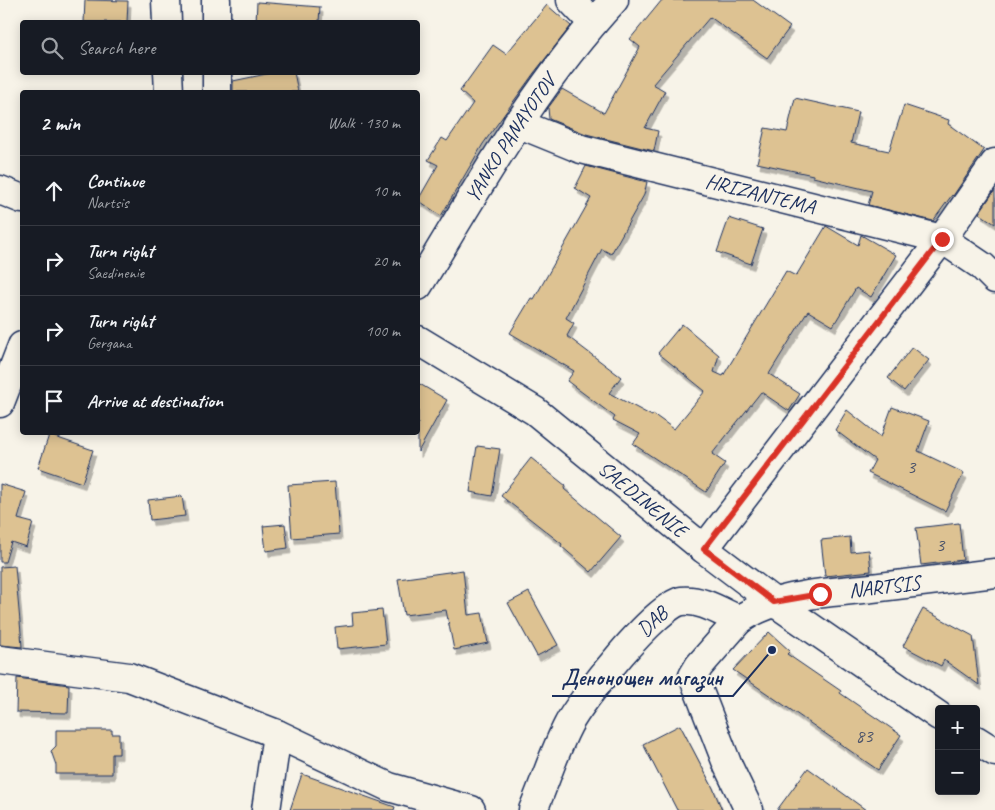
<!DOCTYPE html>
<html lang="en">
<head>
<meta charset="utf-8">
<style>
	:root { --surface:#171b24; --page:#242831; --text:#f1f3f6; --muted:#9ea1a6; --line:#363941 }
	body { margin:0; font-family:Caveat,sans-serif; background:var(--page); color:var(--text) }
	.controls { position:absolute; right:15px; bottom:15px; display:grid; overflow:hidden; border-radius:5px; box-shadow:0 2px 12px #0003 }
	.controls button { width:45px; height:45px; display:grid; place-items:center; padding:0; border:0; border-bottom:1px solid var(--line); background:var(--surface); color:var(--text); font:25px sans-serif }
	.stop { position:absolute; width:15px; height:15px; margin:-11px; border:4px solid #d93025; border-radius:50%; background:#fff }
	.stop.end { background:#d93025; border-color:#fff; box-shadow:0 1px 5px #0008 }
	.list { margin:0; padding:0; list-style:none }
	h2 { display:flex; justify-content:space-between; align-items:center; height:65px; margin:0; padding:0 20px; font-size:21px }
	h2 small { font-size:16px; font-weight:400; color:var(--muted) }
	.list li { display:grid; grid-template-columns:32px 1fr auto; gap:15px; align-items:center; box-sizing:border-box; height:70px; padding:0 20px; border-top:1px solid var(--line) }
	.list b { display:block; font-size:19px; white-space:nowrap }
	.list p { margin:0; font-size:16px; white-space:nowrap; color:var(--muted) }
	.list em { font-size:16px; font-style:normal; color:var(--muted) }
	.icon { flex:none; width:28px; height:28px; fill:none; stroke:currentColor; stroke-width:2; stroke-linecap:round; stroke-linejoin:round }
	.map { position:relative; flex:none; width:995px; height:810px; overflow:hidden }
	.search { position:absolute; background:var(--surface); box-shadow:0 2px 12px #0003; left:20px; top:20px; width:400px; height:55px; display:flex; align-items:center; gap:12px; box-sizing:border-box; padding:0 18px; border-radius:5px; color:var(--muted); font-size:19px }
	.panel { position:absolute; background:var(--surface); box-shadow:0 2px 12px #0003; left:20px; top:90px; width:400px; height:345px; border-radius:5px }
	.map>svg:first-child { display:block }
</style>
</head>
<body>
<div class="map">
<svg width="995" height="810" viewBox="0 0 995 810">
	<defs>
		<filter id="shadow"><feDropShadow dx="3" dy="5.5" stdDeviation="0" flood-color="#0004"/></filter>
	</defs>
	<rect width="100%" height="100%" fill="#f7f3e8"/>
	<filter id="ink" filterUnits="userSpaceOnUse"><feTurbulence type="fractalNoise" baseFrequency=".02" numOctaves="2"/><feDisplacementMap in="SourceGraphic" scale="10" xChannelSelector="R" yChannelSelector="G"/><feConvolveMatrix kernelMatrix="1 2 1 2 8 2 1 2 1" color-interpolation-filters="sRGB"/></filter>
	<g filter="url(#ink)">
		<path fill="#ddc292" stroke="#1b2f5e" filter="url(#shadow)" d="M85,0L128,1L127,22H84Z
			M662,0H753L790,27L767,58L710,17L653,84L665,91L645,128L658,131L654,151L586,134L549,119L548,108L562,89L604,113L640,47L630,39Z
			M257,2L320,7L319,22H256Z
			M547,5L571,26L534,73L483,144L441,216L418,200L438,165L428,160L442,138L447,141L473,103L460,91L493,45L506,54Z
			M276,72H294L298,92H233V81Z
			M795,98L858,112L851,143L889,151L904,105L949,120L948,124L984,150L953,196L952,195L933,221L868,205L872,191L813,177V175L757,163L765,128L787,132Z
			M586,166L647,182L644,195L611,254L602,249L566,318L574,323L567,336L621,377L609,393L652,416L653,414L674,429L705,391L658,353L682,324L719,355L714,372L723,376L786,271L796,276L826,226L858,245L861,235L896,255L871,297L856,288L833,326L808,311L769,374L800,394L789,411L761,392L712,454L725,463L706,492L633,444L640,434L613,420L615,417L567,381L574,371L510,333L531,298L534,299L591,198L575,188Z
			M995,190V224L979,213Z
			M729,218L763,229L751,264L717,252Z
			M912,347L929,360L904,391L888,378Z
			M418,383L447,400L418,452Z
			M892,407L929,421L918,451L964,473L945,511L868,473L875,460L835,430L847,410L881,437Z
			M49,435L93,450L82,483L38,468Z
			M477,446L500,449L492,496L470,492Z
			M531,458L566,486L564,489L621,537L591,572L561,546L562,544L501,496Z
			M335,482L339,534L292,538L288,485Z
			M0,484L26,492L18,519L33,523L26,547L11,542L5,562H0Z
			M182,496L185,516L150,520L148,500Z
			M959,523L963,560L921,565L916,528Z
			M285,524L288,548L266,551L263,526Z
			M850,537L851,552L869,550L871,571L825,576L821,540Z
			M15,566L21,633L22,647L0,645V567Z
			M463,570L468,615L482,613L488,643L454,650L446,610L404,615L398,579Z
			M529,592L558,645L537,656L508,603Z
			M923,609L973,636L979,685L944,660L941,666L903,646Z
			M382,610L386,644L337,649L335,627L353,625L352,613Z
			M769,632L790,651L787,654L841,691L840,693L901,735L878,770L733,670Z
			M17,678L69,685L68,713L16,712Z
			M680,725L713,788L722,810H677L643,744Z
			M56,730H112V734H119V754H112V774H56V765L51,751L56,746Z
			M808,768L866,810H777Z
			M302,774L395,807L394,810H290Z"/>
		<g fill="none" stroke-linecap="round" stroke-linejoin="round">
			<g stroke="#1b2f5e" stroke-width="31">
				<g id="street">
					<path d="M166,0L167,22"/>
					<path d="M216,0V22"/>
					<path d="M571,0L593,23"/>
					<path d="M168,72L169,92"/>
					<path d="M217,72V92"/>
					<path id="s1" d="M517,123L581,149L942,239L982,266L995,279"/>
					<path id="s2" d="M418,286C478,188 535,85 614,0"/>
					<path d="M0,403L22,346"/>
					<path d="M704,549L942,239L995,163"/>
					<path d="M739,620L699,666L693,676L728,766L749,810"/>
					<path d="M0,660L129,677L277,734L389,787L471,810"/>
					<path d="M266,810L277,734"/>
					<path id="s3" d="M533,810C545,782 554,752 568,725C580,701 657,604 682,601C702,599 721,612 739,620C777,593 828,593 872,588C913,583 954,578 995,573"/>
				</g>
			</g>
			<g stroke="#1b2f5e" stroke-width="31">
				<g id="secondary">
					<path d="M0,190L22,199"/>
					<path id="s4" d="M418,340L535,411L704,549L774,602L939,716"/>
					<path d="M976,740L995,752"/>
				</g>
			</g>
			<use href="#street" stroke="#f7f3e8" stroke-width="28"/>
			<use href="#secondary" stroke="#f7f3e8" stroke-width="28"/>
		</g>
	</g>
	<g fill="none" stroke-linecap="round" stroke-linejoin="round" filter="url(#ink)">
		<path stroke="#d93025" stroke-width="6" d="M820,594L774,602L704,549L942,239"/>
	</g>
	<g text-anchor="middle" stroke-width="4" stroke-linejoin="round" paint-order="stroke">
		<g font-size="19" fill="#4c546b">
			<text x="911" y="473">3</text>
			<text x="940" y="551">3</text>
			<text x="864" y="742">83</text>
		</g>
		<g font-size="21" fill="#1b2f5e" stroke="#f7f3e8">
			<text dy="7" stroke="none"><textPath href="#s2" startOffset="174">YANKO PANAYOTOV</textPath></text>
			<text dy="7" stroke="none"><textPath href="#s1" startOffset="254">HRIZANTEMA</textPath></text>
			<text dy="7" stroke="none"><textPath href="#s4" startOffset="276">SAEDINENIE</textPath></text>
			<text dy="7" stroke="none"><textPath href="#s3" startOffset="474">NARTSIS</textPath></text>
			<text dy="7" stroke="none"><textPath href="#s3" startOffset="226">DAB</textPath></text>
		</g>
	</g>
	<path fill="none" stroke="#1b2f5e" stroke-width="2" d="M772 650L733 696H552"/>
	<circle fill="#1b2f5e" stroke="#f7f3e8" stroke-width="2" cx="772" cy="650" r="5"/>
	<g font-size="22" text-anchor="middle" font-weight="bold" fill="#1b2f5e" stroke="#f7f3e8" stroke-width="4" stroke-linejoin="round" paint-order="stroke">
		<text x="642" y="685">Денонощен магазин</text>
	</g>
</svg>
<div class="controls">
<button>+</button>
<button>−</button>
</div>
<div class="stop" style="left:820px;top:594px"></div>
<div class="stop end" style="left:942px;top:239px"></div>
<div class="search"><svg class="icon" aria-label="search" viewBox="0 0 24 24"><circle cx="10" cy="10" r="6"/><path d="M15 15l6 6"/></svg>Search here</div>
<section class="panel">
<h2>2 min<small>Walk · 130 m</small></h2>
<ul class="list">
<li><svg class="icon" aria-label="ahead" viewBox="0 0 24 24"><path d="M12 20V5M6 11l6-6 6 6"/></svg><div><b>Continue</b><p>Nartsis</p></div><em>10 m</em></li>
<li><svg class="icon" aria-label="right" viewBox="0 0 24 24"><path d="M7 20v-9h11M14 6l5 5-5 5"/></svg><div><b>Turn right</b><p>Saedinenie</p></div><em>20 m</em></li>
<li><svg class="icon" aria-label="right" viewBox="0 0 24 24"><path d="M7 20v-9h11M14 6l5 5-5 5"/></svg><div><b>Turn right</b><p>Gergana</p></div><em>100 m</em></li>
<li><svg class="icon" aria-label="arrive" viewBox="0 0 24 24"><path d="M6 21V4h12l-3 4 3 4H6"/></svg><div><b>Arrive at destination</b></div></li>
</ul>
</section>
</div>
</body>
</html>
